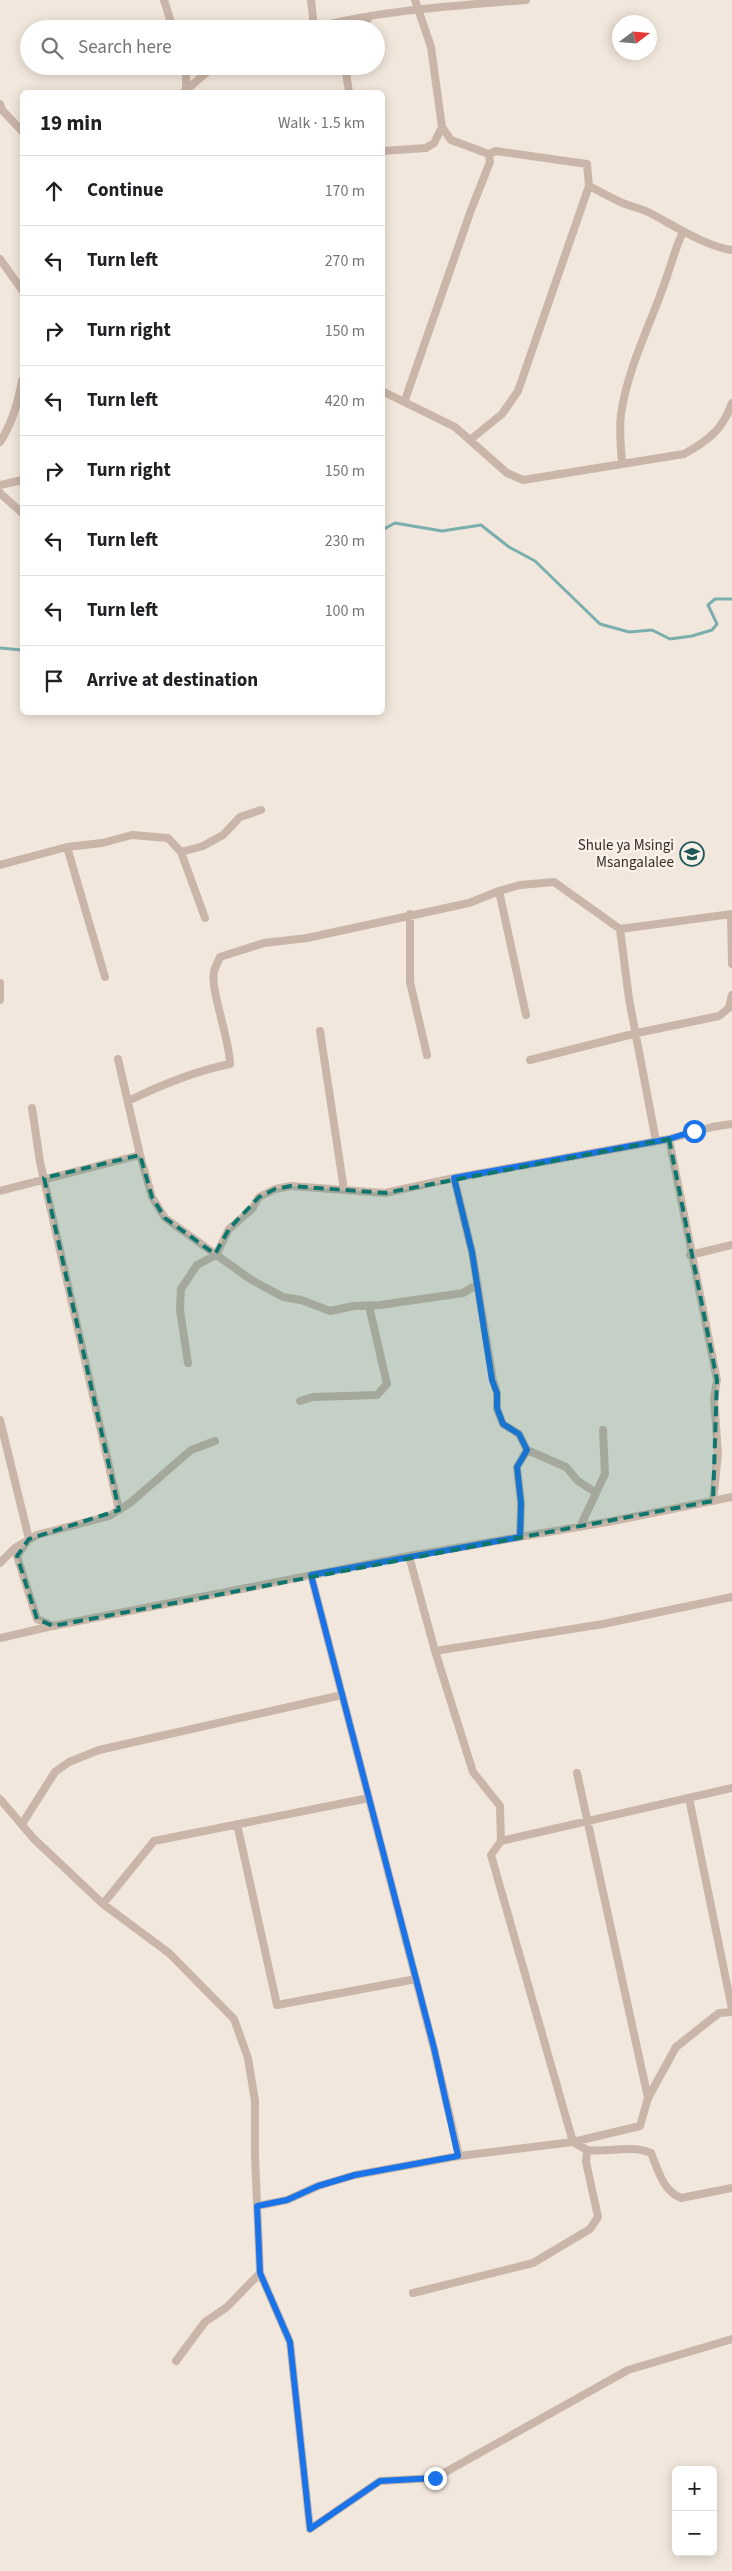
<!DOCTYPE html>
<html lang="en">
<head>
<meta charset="utf-8">
<style>
	:root { --surface:#fff; --page:#f2f2f2; --text:#202124; --muted:#757577; --line:#e0e0e0 }
	body { margin:0; font-family:"Source Sans 3",sans-serif; background:var(--page); color:var(--text) }
	.controls { position:absolute; right:15px; bottom:15px; display:grid; overflow:hidden; border-radius:8px; box-shadow:0 2px 12px #0003 }
	.controls button { width:45px; height:45px; display:grid; place-items:center; padding:0; border:0; border-bottom:1px solid var(--line); background:var(--surface); color:var(--text); font:25px sans-serif }
	.compass { position:absolute; left:612px; top:15px; width:45px; height:45px; border-radius:50%; background:var(--surface); box-shadow:0 2px 12px #0003; rotate:74deg }
	.stop { position:absolute; width:15px; height:15px; margin:-11px; border:4px solid #1a73e8; border-radius:50%; background:#fff }
	.stop.end { background:#1a73e8; border-color:#fff; box-shadow:0 1px 5px #0008 }
	.list { margin:0; padding:0; list-style:none }
	h2 { display:flex; justify-content:space-between; align-items:center; height:65px; margin:0; padding:0 20px; font-size:21px }
	h2 small { font-size:16px; font-weight:400; color:var(--muted) }
	.list li { display:grid; grid-template-columns:32px 1fr auto; gap:15px; align-items:center; box-sizing:border-box; height:70px; padding:0 20px; border-top:1px solid var(--line) }
	.list b { display:block; font-size:19px; white-space:nowrap }
	.list em { font-size:16px; font-style:normal; color:var(--muted) }
	.icon { flex:none; width:28px; height:28px; fill:none; stroke:currentColor; stroke-width:2; stroke-linecap:round; stroke-linejoin:round }
	.map { position:relative; flex:none; width:732px; height:2571px; overflow:hidden }
	.search { position:absolute; background:var(--surface); box-shadow:0 2px 12px #0003; left:20px; top:20px; width:365px; height:55px; display:flex; align-items:center; gap:12px; box-sizing:border-box; padding:0 18px; border-radius:28px; color:var(--muted); font-size:19px }
	.panel { position:absolute; background:var(--surface); box-shadow:0 2px 12px #0003; left:20px; top:90px; width:365px; height:625px; border-radius:8px }
	.map>svg:first-child { display:block }
</style>
</head>
<body>
<div class="map">
<svg width="732" height="2571" viewBox="0 0 732 2571">
	<rect width="100%" height="100%" fill="#f2e7dc"/>
	<g fill="none" stroke-linecap="round" stroke-linejoin="round">
		<path stroke="#7bafae" stroke-width="3" d="M382,530L395,523L442,531L481,525L509,547L535,561L600,624L629,632L652,630L670,639L692,636L712,630L717,624L708,605L715,599H732
			M0,648L22,650"/>
		<path stroke="#cab6a8" stroke-width="8" d="M164,0L173,29
			M311,0L314,27
			M415,0L431,47L442,127L451,140L489,154L496,151L587,164L589,186C601,192 613,199 625,204C633,207 642,209 650,213C675,226 705,246 732,250
			M309,29C380,10 453,6 526,0
			M360,29L370,16
			M345,66L349,92
			M186,91V66
			M184,92L214,66
			M0,104L2,110L22,131
			M382,151L426,148L434,143L442,127
			M0,259L22,290
			M382,391L455,427L507,473L523,480L684,454C708,441 723,429 732,403
			M405,400L471,210L490,162L489,154
			M470,440L502,414L518,391L589,186
			M0,442C12,424 18,403 22,381
			M622,464C621,448 619,431 621,414C628,366 651,324 666,279C672,263 675,248 683,232
			M0,485L22,480
			M0,493L22,513
			M67,847L105,977
			M181,852L205,918
			M0,865L67,847L102,843L132,835L168,838L181,852L203,846L223,835L240,817L261,810
			M410,914V982L427,1055
			M731,914L732,964
			M620,929L629,999L656,1141
			M0,983V1000
			M526,1015L499,891L520,885L554,882L620,929L732,914
			M118,1059L140,1155
			M530,1060L637,1033L719,1016L729,1008L732,995
			M128,1101C161,1085 194,1071 230,1064C230,1041 210,989 214,972C215,967 218,962 220,957L264,943L307,938L469,903L499,891
			M32,1108L40,1162L119,1510
			M669,1139L717,1380L714,1398L718,1454L713,1501
			M344,1190L385,1193L454,1178
			M0,1191L140,1155L152,1197L165,1218L250,1279L283,1297L301,1300L330,1311L354,1306L380,1305L463,1293L478,1284
			M690,1255L732,1245
			M188,1363L180,1310L181,1289L197,1265L216,1255L229,1229L252,1209L259,1197L275,1189L291,1186L344,1190L320,1031
			M300,1401L313,1397L377,1395L387,1384L369,1306
			M0,1420L29,1539L17,1556L37,1619L53,1626L409,1556L613,1521L732,1497
			M595,1492L578,1481L566,1467L527,1450L519,1434L503,1424L497,1409V1393L493,1380L472,1252L454,1178L669,1139L712,1127L732,1124
			M580,1527L605,1474L603,1430
			M520,1537L521,1503L517,1467L527,1450
			M409,1556L435,1651L473,1772L500,1806L501,1841L491,1855L573,2142L587,2150L586,2162L598,2217L590,2229L533,2263L413,2293
			M0,1563L15,1548L37,1535L109,1516L130,1503L191,1450L215,1441
			M311,1575L434,2049L459,2156
			M0,1638L52,1626
			M435,1651L603,1624L732,1597
			M577,1773L648,2098
			M689,1798L732,2009
			M0,1799L34,1839L103,1904L169,1953L234,2019L248,2058L255,2101V2156L260,2273L290,2342L310,2529L380,2481L435,2478L628,2370L732,2339
			M22,1824L55,1772L69,1762L99,1750L342,1695
			M237,1824L277,2005L416,1979
			M501,1841L732,1788
			M103,1904L154,1841L369,1798
			M587,2150C609,2153 631,2144 651,2153C658,2170 663,2191 681,2198L732,2188
			M257,2206L287,2200L318,2186L355,2175L459,2156L573,2142L640,2126L648,2098L676,2047L719,2013L732,2012
			M176,2361L205,2322L227,2307L260,2273"/>
	</g>
	<g fill="none" stroke-linecap="round" stroke-linejoin="round">
		<path stroke="#1a73e8" stroke-width="6" d="M435,2478L380,2481L310,2529L290,2342L260,2273L257,2206L287,2200L318,2186L355,2175L458,2156L434,2048L311,1575L520,1537L521,1503L517,1467L527,1450L519,1434L503,1424L497,1408V1393L492,1380L472,1252L454,1178L669,1139L694,1131"/>
	</g>
	<path fill="#0f766e" fill-opacity="0.2" stroke="#0f766e" stroke-width="4" stroke-dasharray="10 6" stroke-linejoin="round" d="M669,1139L717,1380L713,1501L53,1626L37,1619L17,1556L29,1539L119,1510L44,1178L140,1155L152,1197L165,1218L215,1254L229,1229L259,1197L275,1189L291,1186L385,1193Z"/>
	<defs>
		<g id="school-ring" transform="scale(1.25)"><circle r="9.5" fill="#faf1e9" stroke="#1e5859" stroke-width="1.5"/><path d="M0-5L7-2L0 1L-7-2ZM-4 1L0 2.5L4 1V4Q0 6-4 4Z" fill="#1e5859"/></g>
	</defs>
	<g fill-rule="evenodd">
		<use href="#school-ring" x="692" y="854"/>
	</g>
	<g text-anchor="middle" stroke-width="5" stroke-linejoin="round" paint-order="stroke">
		<g font-size="15" fill="#372c28" stroke="#faf1e9" text-anchor="end">
			<text x="674" y="850">Shule ya Msingi<tspan x="674" dy="17">Msangalalee</tspan></text>
		</g>
	</g>
</svg>
<div class="controls">
<button>+</button>
<button>−</button>
</div>
<svg class="compass" viewBox="-18 -18 36 36"><path d="M0-13l5 13h-10z" fill="#e53935"/><path d="M0 13l5-13h-10z" fill="#757577"/></svg>
<div class="stop" style="left:694px;top:1131px"></div>
<div class="stop end" style="left:435px;top:2478px"></div>
<div class="search"><svg class="icon" aria-label="search" viewBox="0 0 24 24"><circle cx="10" cy="10" r="6"/><path d="M15 15l6 6"/></svg>Search here</div>
<section class="panel">
<h2>19 min<small>Walk · 1.5 km</small></h2>
<ul class="list">
<li><svg class="icon" aria-label="ahead" viewBox="0 0 24 24"><path d="M12 20V5M6 11l6-6 6 6"/></svg><div><b>Continue</b></div><em>170 m</em></li>
<li><svg class="icon" aria-label="left" viewBox="0 0 24 24"><path d="M17 20v-9H6M10 6l-5 5 5 5"/></svg><div><b>Turn left</b></div><em>270 m</em></li>
<li><svg class="icon" aria-label="right" viewBox="0 0 24 24"><path d="M7 20v-9h11M14 6l5 5-5 5"/></svg><div><b>Turn right</b></div><em>150 m</em></li>
<li><svg class="icon" aria-label="left" viewBox="0 0 24 24"><path d="M17 20v-9H6M10 6l-5 5 5 5"/></svg><div><b>Turn left</b></div><em>420 m</em></li>
<li><svg class="icon" aria-label="right" viewBox="0 0 24 24"><path d="M7 20v-9h11M14 6l5 5-5 5"/></svg><div><b>Turn right</b></div><em>150 m</em></li>
<li><svg class="icon" aria-label="left" viewBox="0 0 24 24"><path d="M17 20v-9H6M10 6l-5 5 5 5"/></svg><div><b>Turn left</b></div><em>230 m</em></li>
<li><svg class="icon" aria-label="left" viewBox="0 0 24 24"><path d="M17 20v-9H6M10 6l-5 5 5 5"/></svg><div><b>Turn left</b></div><em>100 m</em></li>
<li><svg class="icon" aria-label="arrive" viewBox="0 0 24 24"><path d="M6 21V4h12l-3 4 3 4H6"/></svg><div><b>Arrive at destination</b></div></li>
</ul>
</section>
</div>
</body>
</html>
